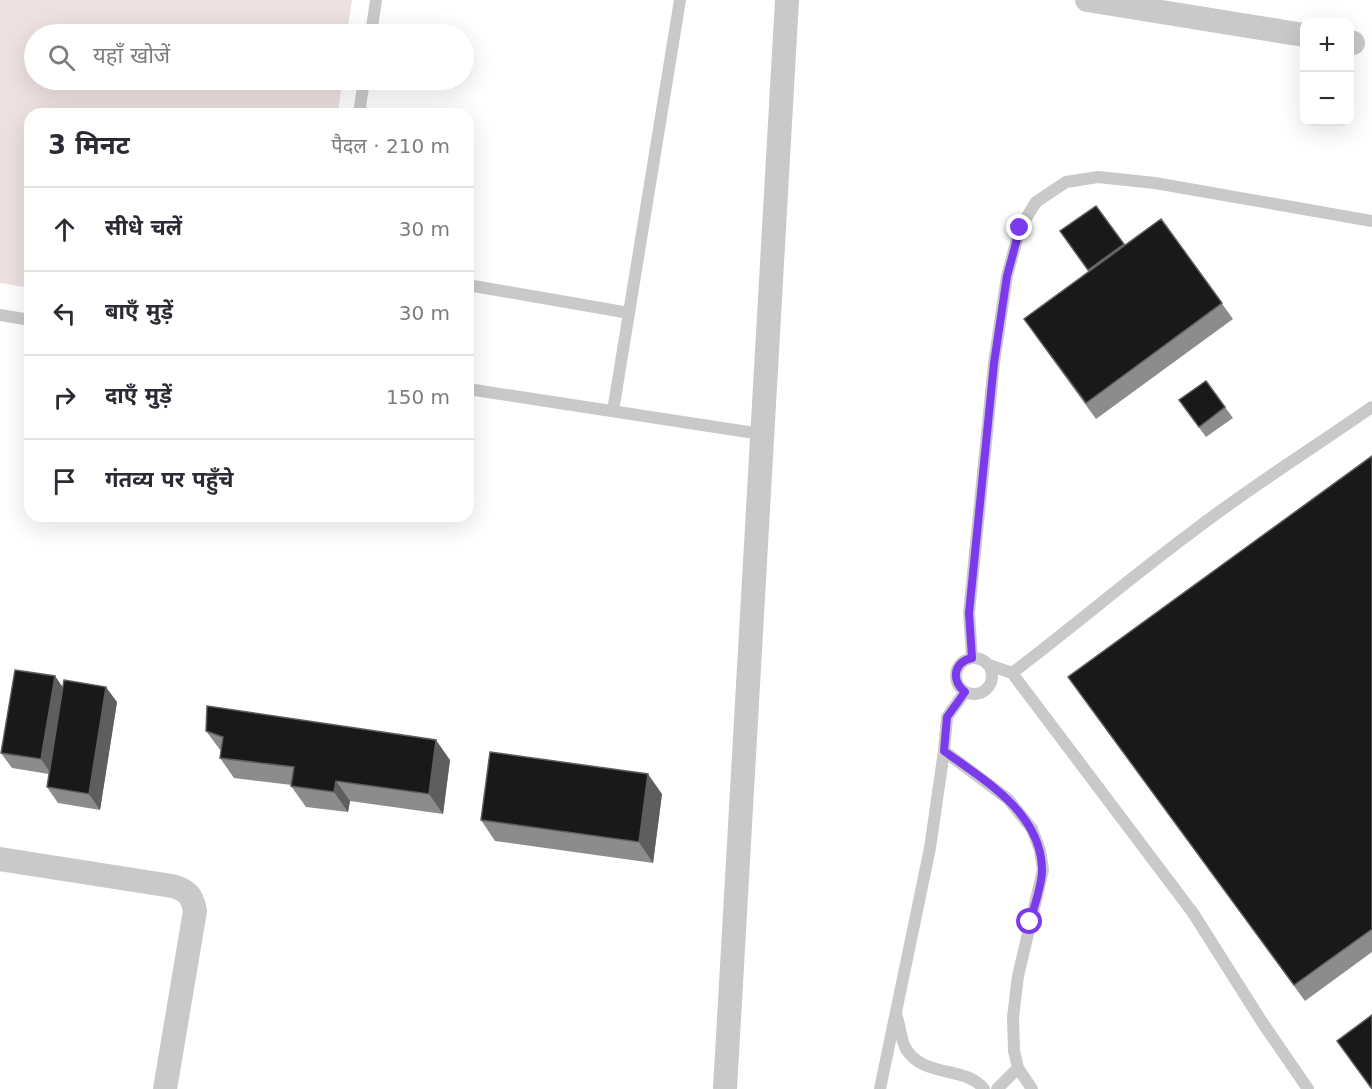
<!DOCTYPE html>
<html lang="hi">
<head>
<meta charset="utf-8">
<style>
	:root { --surface:#fff; --page:#f2f2f3; --text:#2b2b33; --muted:#7c7c81; --line:#e1e1e2 }
	body { margin:0; font-family:"DejaVu Sans","Noto Sans Devanagari",sans-serif; background:var(--page); color:var(--text) }
	.controls { position:absolute; right:18px; top:18px; display:grid; overflow:hidden; border-radius:12px; box-shadow:0 6px 24px #0002 }
	.controls button { width:54px; height:54px; display:grid; place-items:center; padding:0; border:0; border-bottom:2px solid var(--line); background:var(--surface); color:var(--text); font:30px sans-serif }
	.stop { position:absolute; width:18px; height:18px; margin:-14px; border:4px solid #7c3aed; border-radius:50%; background:#fff }
	.stop.end { background:#7c3aed; border-color:#fff; box-shadow:0 2px 6px #0008 }
	.list { margin:0; padding:0; list-style:none }
	h2 { display:flex; justify-content:space-between; align-items:center; height:78px; margin:0; padding:0 24px; font-size:26px }
	h2 small { font-size:20px; font-weight:400; color:var(--muted) }
	.list li { display:grid; grid-template-columns:39px 1fr auto; gap:18px; align-items:center; box-sizing:border-box; height:84px; padding:0 24px; border-top:2px solid var(--line) }
	.list b { display:block; font-size:22px; white-space:nowrap }
	.list em { font-size:20px; font-style:normal; color:var(--muted) }
	.icon { flex:none; width:33px; height:33px; fill:none; stroke:currentColor; stroke-width:2; stroke-linecap:round; stroke-linejoin:round }
	.map { position:relative; flex:none; width:1372px; height:1089px; overflow:hidden }
	.search { position:absolute; background:var(--surface); box-shadow:0 6px 24px #0002; left:24px; top:24px; width:450px; height:66px; display:flex; align-items:center; gap:15px; box-sizing:border-box; padding:0 21px; border-radius:33px; color:var(--muted); font-size:22px }
	.panel { position:absolute; background:var(--surface); box-shadow:0 6px 24px #0002; left:24px; top:108px; width:450px; height:414px; border-radius:18px }
	.map>svg:first-child { display:block }
</style>
</head>
<body>
<div class="map">
<svg width="1372" height="1089" viewBox="0 0 1372 1089">
	<rect width="100%" height="100%" fill="#fff"/>
	<path fill="#ede1e1" d="M0,0H352L347,34H34V80H342L338,114H30V288L0,283Z"/>
	<g fill="none" stroke-linecap="round" stroke-linejoin="round">
		<path stroke="#c9c9c9" stroke-width="12" d="M371,34L376,0
			M359,114L364,80
			M468,285L629,313
			M0,315L30,320
			M468,389L761,434
			M613,411L680,0
			M956 676a18 18 0 1 1 36 0a18 18 0 1 1-36 0Z
			M972,658L969,613L994,363L1007,276L1020,228L1036,202L1066,182L1098,177L1155,183L1372,221
			M989,665L1012,673L1193,913L1262,1022L1308,1089
			M1012,673C1073,627 1131,577 1192,532C1250,487 1312,449 1372,407
			M944,751L1008,799L1032,829L1040,850L1043,870L1018,976L1013,1017L1014,1051L1018,1068L1032,1089
			M897,1017C900,1027 901,1040 906,1049C925,1079 965,1065 984,1089
			M880,1089L930,848L944,751L947,717L965,692
			M997,1089L1018,1068"/>
		<path stroke="#c9c9c9" stroke-width="24" d="M1087,0L1304,35
			M1350,42L1353,43
			M0,859L172,886C187,890 192,895 195,911L165,1089
			M725,1089L787,0"/>
	</g>
	<path fill="#8c8c8c" d="M1096,206L1125,246L1161,219L1233,319L1096,419L1035,335L1089,272L1060,231Z
		M1206,381L1233,418L1206,437L1179,400Z
		M1372,456V952L1305,1001L1079,692Z
		M55,676L63,688L117,702L100,810L58,803L47,787L49,774L12,768L1,753Z
		M206,731L450,760L443,814L350,801L348,812L306,807L291,786L292,785L234,778L220,758L221,751Z
		M662,794L653,863L495,841L481,820Z"/>
	<path fill="#5e5e5e" d="M55,676L66,692L52,775L41,759Z
		M106,687L117,702L100,810L89,794Z
		M436,740L450,760L443,814L429,794Z
		M648,774L662,794L653,863L639,842Z
		M336,781L350,801L348,812L334,792Z"/>
	<path fill="#191919" stroke="#5e5e5e" stroke-width="1.5" d="M1096,206L1124,244L1088,270L1060,231Z
		M1161,219L1222,303L1086,403L1024,319Z
		M1206,381L1225,407L1199,427L1179,400Z
		M1372,456V929L1294,985L1068,677Z
		M15,670L55,676L41,759L1,753Z
		M64,680L106,687L89,794L47,787Z
		M207,706L436,740L429,794L336,781L334,792L291,786L294,767L220,758L223,737L206,731Z
		M490,752L648,774L639,842L481,820Z
		M1372,1015V1089L1337,1041Z"/>
	<g fill="none" stroke-linecap="round" stroke-linejoin="round">
		<path stroke="#7c3aed" stroke-width="8" d="M1020,228L1007,276L994,363L969,613L972,658C953,662 951,681 965,692L947,717L944,751C984,780 1040,812 1042,868C1043,883 1034,906 1030,922"/>
	</g>
</svg>
<div class="controls">
<button>+</button>
<button>−</button>
</div>
<div class="stop" style="left:1030px;top:922px"></div>
<div class="stop end" style="left:1020px;top:228px"></div>
<div class="search"><svg class="icon" aria-label="search" viewBox="0 0 24 24"><circle cx="10" cy="10" r="6"/><path d="M15 15l6 6"/></svg>यहाँ खोजें</div>
<section class="panel">
<h2>3 मिनट<small>पैदल · 210 m</small></h2>
<ul class="list">
<li><svg class="icon" aria-label="ahead" viewBox="0 0 24 24"><path d="M12 20V5M6 11l6-6 6 6"/></svg><div><b>सीधे चलें</b></div><em>30 m</em></li>
<li><svg class="icon" aria-label="left" viewBox="0 0 24 24"><path d="M17 20v-9H6M10 6l-5 5 5 5"/></svg><div><b>बाएँ मुड़ें</b></div><em>30 m</em></li>
<li><svg class="icon" aria-label="right" viewBox="0 0 24 24"><path d="M7 20v-9h11M14 6l5 5-5 5"/></svg><div><b>दाएँ मुड़ें</b></div><em>150 m</em></li>
<li><svg class="icon" aria-label="arrive" viewBox="0 0 24 24"><path d="M6 21V4h12l-3 4 3 4H6"/></svg><div><b>गंतव्य पर पहुँचे</b></div></li>
</ul>
</section>
</div>
</body>
</html>
